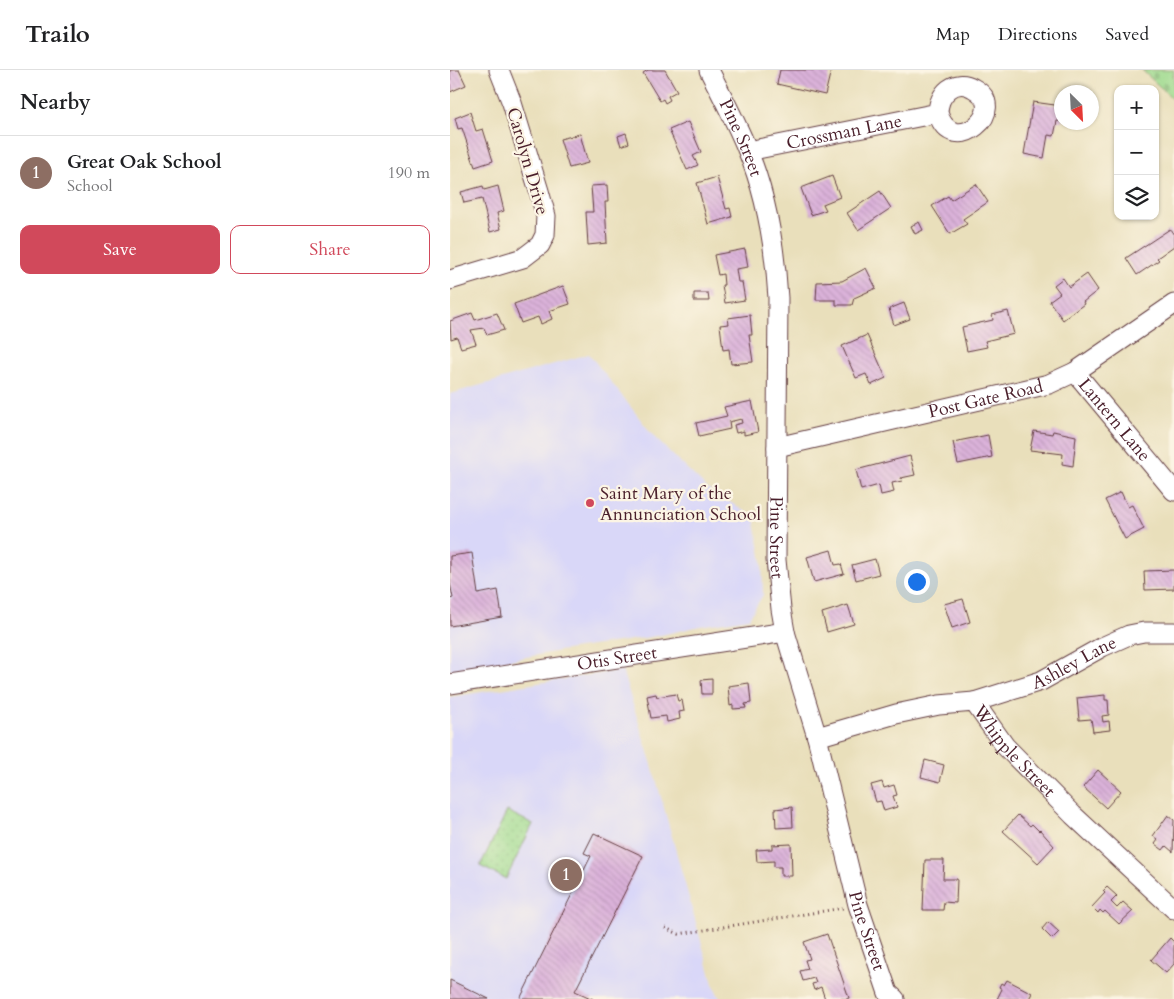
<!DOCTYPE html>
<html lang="en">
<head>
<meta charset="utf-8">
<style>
	:root { --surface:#fff; --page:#f6f6f6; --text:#202124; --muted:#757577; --line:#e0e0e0; --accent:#d1495b }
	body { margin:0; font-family:Cardo,serif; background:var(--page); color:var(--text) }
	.controls { position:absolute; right:15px; top:15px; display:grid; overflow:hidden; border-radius:10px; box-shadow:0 1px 4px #0004 }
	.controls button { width:45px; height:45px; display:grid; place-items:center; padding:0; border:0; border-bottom:1px solid var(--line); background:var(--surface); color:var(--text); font:25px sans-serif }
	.compass { position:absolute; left:604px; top:15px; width:45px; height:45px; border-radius:50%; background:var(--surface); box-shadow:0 1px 4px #0004; rotate:156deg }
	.you { position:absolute; left:466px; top:511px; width:18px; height:18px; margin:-12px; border:4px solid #fff; border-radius:50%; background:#1a73e8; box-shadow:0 0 0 8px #1a73e833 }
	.badge { display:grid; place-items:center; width:32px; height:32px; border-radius:50%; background:var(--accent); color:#fff; font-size:16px; font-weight:700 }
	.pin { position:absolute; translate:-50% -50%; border:2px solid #fff; box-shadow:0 1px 5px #0006 }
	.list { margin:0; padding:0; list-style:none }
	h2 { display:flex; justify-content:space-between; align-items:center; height:65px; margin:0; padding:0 20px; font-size:21px }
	h2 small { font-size:16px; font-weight:400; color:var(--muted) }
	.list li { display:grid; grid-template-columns:32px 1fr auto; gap:15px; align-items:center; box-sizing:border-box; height:75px; padding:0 20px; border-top:1px solid var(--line) }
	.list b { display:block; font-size:19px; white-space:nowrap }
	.list p { margin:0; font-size:16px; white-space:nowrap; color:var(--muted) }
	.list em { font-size:16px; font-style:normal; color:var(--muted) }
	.actions { display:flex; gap:10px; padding:15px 20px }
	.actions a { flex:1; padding:11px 0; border:1px solid var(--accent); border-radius:10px; text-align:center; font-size:18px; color:var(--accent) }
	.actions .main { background:var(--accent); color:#fff }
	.icon { flex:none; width:28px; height:28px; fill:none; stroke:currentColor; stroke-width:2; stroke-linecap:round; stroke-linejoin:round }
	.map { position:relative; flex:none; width:724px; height:929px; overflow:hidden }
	header { display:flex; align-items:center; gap:30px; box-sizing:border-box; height:70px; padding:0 25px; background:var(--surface); border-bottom:1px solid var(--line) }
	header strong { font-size:24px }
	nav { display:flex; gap:28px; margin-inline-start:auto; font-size:18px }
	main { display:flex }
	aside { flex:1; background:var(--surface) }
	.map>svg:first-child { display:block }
</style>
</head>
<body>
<header>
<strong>Trailo</strong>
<nav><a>Map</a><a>Directions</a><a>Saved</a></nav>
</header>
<main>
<aside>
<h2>Nearby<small></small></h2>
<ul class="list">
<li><span class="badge" style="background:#8d6e63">1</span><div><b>Great Oak School</b><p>School</p></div><em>190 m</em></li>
</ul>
<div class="actions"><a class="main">Save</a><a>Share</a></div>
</aside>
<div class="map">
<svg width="724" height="929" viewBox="0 0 724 929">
	<defs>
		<pattern id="cemetery-stones" width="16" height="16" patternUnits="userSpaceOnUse" patternTransform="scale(1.25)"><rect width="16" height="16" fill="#9eda8e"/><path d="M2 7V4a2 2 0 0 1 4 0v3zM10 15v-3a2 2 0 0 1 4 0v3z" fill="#8abb7b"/></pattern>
		<pattern id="park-dots" width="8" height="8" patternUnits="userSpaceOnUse" patternTransform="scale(1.25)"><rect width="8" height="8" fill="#9eda8e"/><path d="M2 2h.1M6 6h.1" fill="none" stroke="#8abb7b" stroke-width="1.8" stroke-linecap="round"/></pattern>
		<pattern id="building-back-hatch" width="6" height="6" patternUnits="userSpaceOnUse" patternTransform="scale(1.25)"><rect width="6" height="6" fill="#dbb2da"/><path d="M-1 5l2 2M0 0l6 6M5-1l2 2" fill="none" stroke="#bd99bb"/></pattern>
	</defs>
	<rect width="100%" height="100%" fill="#fcf5e5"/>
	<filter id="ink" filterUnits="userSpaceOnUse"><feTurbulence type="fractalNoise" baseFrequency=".02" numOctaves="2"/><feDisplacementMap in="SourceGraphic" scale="10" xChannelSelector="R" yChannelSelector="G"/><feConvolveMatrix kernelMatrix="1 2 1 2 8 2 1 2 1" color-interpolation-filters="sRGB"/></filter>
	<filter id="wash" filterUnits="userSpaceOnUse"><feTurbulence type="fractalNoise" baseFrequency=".0096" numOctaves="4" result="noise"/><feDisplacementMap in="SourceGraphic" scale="20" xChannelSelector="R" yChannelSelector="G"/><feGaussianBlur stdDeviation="1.12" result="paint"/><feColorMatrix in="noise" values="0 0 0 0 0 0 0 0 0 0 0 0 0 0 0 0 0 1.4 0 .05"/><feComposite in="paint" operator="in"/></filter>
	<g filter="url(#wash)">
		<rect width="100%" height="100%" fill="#e9dfbb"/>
		<path fill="#d9d7f8" d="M139,284L205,368L257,418L304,447L312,492L313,525L299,548L250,556L207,566L109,581L0,601V324Z
			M172,600L202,695L263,914L270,929H0V627Z"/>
		<path fill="url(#cemetery-stones)" stroke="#747c5c" d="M692,0H724V30Z"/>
		<path fill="url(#park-dots)" stroke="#747c5c" d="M57,741L83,754L56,809L30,796Z"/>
		<g id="blocks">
			<path fill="url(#building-back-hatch)" d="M0,0H9L16,15L0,22Z
				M198,0H215L227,21L218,26L220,30L215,33L213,29L210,31L193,3Z
				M330,0H381L375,25L327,14Z
				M583,32L612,36V51H607L604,66L598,65L594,88L574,84Z
				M20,42L26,61L33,59L43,91L25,97L12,58L8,59L5,48Z
				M238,52L251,82L243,86L248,95L237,100L219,60Z
				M176,63L179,73L171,76L168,66Z
				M130,64L138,93L119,98L110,69Z
				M382,106L390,127L373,134L376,140L361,145L351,118Z
				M267,107L276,139L280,138L282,147L258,154L247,113Z
				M526,114L538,132L513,149L517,154L500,164L482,136L498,126L501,130Z
				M157,115L158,132H155L157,173L138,175L136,142H143L141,116Z
				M33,116L34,120L48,116L54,141L47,143L51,159L40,162L32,129L14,133L11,122Z
				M430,121L441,138L408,160L397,143Z
				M469,152L473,160L465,164L461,156Z
				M720,159L724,165V176L707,188L709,190L687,205L676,188Z
				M295,179L298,197L286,199L288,212H292L295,230L275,233L272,215H274L273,204L268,205L264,185Z
				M416,198L426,218L404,228L402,235H386V230H366L367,212L392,211Z
				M637,204L648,220L633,232L634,234L613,250L599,231L610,223L604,215L613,208L619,217Z
				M113,216L120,234L99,241L102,249L91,254L88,247L71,253L64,234Z
				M244,223H258L259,231H244Z
				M454,233L460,249L444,255L439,239Z
				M558,241L564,264L535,271L537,277L517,281L512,257L543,250L542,245Z
				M22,243L25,250L47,243L54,260L37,265L34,258L21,260L26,274L11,278L7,267L1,269L0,251Z
				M300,245L302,265H299L303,292L281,294L279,279L273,280L270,255L279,254L278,248Z
				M417,265L436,308L421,315L416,304L406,308L392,276Z
				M302,331L308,362L294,365V361L286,363L284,355L292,353L291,349L279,352L280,359L249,366L246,353L277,346L274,337Z
				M584,361L602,364L603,361L626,366L623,396L612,394L613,384L580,380Z
				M538,365L542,387L508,394L503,372Z
				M460,386L465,405L451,408L452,411L442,413L444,422L431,425L429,415L411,420L406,400Z
				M671,422L678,437L682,435L694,459L675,469L655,430Z
				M381,480L385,495L391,494L394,504L364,512L357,487Z
				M22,483L28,524L48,520L52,547L0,556V529L3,528L0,513V486Z
				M425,489L429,504L406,510L402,495Z
				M724,500V519L695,520L694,501Z
				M513,529L520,552L502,558L494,534Z
				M398,535L404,554L377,562L372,543Z
				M262,609V624H252L251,610Z
				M299,613L301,633L295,634L296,638L283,639V635L280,636L278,616Z
				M206,624L207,627L226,624L228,631L232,630L234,641L229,642L230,649L217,652L216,646L201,648L197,626Z
				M655,625V630H658L659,645L652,646L653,652L659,651L660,660L643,662L641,649L629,650L627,628Z
				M475,690L494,695L490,712L471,707Z
				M648,700L671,721L656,738L633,717Z
				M432,712L434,718L444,715L447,725L443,726L447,737L434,741L431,731L426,732L421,715Z
				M342,737L343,757L326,758L325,739Z
				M568,745L580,756L582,754L589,761L590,760L604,776L588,793L553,761Z
				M718,745L724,750L723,782L716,776L713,780L705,774L708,770L703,766Z
				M144,763L193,786L125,921L143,929H70L141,786L134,783Z
				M341,774L342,806H331V797H324V791L307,792L306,780L322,779V775Z
				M475,790H494L493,809H507L506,833L494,832L493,840H473Z
				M657,817L667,826L661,832L667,838L673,832L683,841L669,854L655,841L653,843L650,840L648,843L642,837L655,823L653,821Z
				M598,852L609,862L602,869L592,859Z
				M377,864L399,928L397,929H375L371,917L364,920L362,914L366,913L364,908L353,911L350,901L358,899L355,890L360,889L354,872Z
				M720,868L724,872V894L716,903L701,890Z
				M0,910L39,929H0Z
				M557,910L582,923L579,929H547L552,919L549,917L551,913L554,915Z"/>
		</g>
	</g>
	<g filter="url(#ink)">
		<use href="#blocks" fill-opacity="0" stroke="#623c41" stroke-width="1"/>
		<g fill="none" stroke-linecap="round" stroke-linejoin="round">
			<g stroke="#623c41" stroke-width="21">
				<g id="minor">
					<path id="s1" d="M259,0C272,26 286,52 297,79C317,126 325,177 328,228L326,490L331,539L335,562L367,667L408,835L438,923L445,929"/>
					<path id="s2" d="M298,81L488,43C502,91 563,39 523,18C505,7 488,24 488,43"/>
					<path d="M0,210L73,188L90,175L95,165L96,146L89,121L62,33L49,0"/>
					<path id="s3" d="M625,302L724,421"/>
					<path id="s4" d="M327,377L599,314L625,302L724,234"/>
					<path id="s5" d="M0,614L335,562"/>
					<path id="s6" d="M524,632L591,611L652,577L679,565L694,562H724"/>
					<path id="s7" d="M367,667L446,644L489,635L524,632L555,676L623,745L724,839"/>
				</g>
			</g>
			<path stroke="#623c41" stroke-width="3" stroke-dasharray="1 4" stroke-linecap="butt" d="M215,858L229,864L393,838"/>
			<use href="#minor" stroke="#fff" stroke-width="19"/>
		</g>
	</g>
	<circle fill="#d1495b" stroke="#fcf5e5" stroke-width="2" cx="140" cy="433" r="5"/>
	<g text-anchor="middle" stroke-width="4.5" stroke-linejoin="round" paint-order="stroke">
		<g font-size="18" fill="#4a1f2b" stroke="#fcf5e5">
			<text dy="6" stroke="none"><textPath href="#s2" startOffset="98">Crossman Lane</textPath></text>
			<text dy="6" stroke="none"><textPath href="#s1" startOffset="75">Pine Street</textPath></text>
			<text transform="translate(78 91) rotate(74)" y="6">Carolyn Drive</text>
			<text dy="6" stroke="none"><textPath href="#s4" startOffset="214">Post Gate Road</textPath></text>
			<text dy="6" stroke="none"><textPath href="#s3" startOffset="62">Lantern Lane</textPath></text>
			<text dy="6" stroke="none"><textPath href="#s1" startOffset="480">Pine Street</textPath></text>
			<text dy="6" stroke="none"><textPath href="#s5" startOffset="169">Otis Street</textPath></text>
			<text dy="6" stroke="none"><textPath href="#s6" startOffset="108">Ashley Lane</textPath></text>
			<text dy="6" stroke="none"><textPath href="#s7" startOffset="225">Whipple Street</textPath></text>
			<text dy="6" stroke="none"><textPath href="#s1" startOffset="885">Pine Street</textPath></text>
		</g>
		<g font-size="18" fill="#4a1f2b" stroke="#fcf5e5" text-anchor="start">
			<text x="150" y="429">Saint Mary of the<tspan x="150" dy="21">Annunciation School</tspan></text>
		</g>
	</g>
</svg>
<div class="controls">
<button>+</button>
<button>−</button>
<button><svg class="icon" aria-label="layers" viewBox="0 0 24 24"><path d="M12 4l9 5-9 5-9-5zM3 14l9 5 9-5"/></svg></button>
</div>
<svg class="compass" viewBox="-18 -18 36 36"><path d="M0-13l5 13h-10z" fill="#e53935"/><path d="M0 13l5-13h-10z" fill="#757577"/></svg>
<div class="you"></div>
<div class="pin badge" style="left:116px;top:805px;background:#8d6e63">1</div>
</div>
</main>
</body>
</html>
